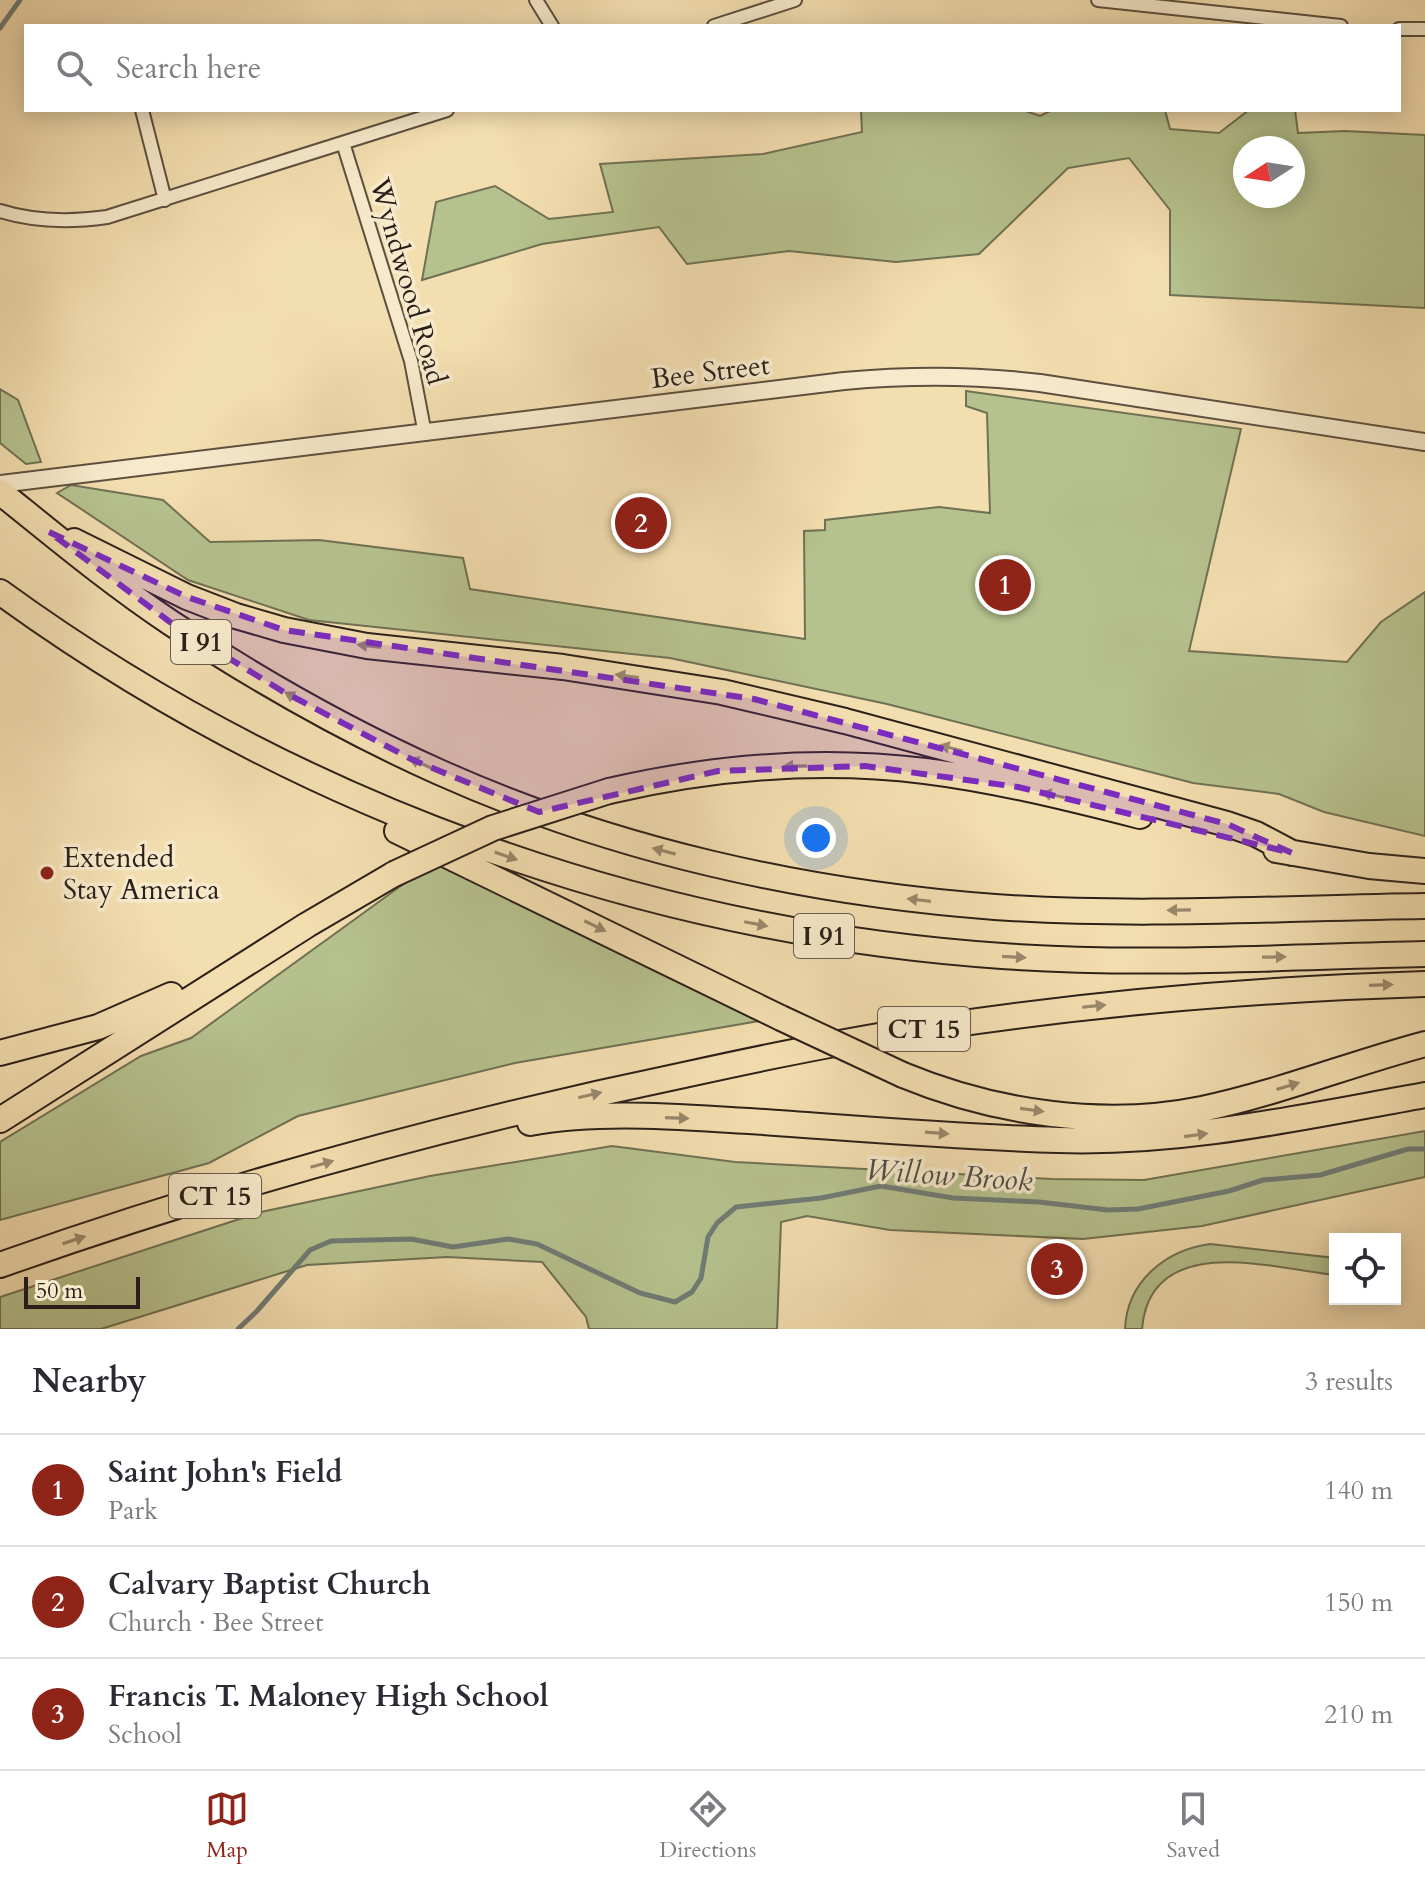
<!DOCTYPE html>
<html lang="en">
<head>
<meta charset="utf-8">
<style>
	:root { --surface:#fff; --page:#f7f7f7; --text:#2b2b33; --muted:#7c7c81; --line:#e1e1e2; --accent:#8f2418 }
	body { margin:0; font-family:Cardo,serif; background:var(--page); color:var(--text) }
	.controls { position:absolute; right:24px; bottom:24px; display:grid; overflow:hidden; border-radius:0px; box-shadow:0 4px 20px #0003 }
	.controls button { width:72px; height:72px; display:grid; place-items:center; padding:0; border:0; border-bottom:2px solid var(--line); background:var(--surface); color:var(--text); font:40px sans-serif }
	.compass { position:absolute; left:1233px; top:136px; width:72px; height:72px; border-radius:50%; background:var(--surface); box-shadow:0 4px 20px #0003; rotate:258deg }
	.scale { position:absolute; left:24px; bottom:20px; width:116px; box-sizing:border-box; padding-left:8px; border:4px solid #2b2019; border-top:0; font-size:22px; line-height:28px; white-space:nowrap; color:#2b2019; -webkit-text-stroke:6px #f7eacc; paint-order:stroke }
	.you { position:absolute; left:816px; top:838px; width:28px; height:28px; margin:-20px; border:6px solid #fff; border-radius:50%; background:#1a73e8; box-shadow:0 0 0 12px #1a73e833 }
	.badge { display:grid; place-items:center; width:52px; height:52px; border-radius:50%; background:var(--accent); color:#fff; font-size:26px; font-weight:700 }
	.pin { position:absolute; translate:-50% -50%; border:4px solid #fff; box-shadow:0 2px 8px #0006 }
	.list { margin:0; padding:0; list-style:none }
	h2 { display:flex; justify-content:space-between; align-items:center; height:104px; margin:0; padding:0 32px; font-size:34px }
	h2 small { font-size:26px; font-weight:400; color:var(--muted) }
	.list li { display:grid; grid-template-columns:52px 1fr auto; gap:24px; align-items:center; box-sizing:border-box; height:112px; padding:0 32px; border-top:2px solid var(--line) }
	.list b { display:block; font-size:30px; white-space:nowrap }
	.list p { margin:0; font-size:26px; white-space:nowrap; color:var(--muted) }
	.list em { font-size:26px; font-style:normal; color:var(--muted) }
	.icon { flex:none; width:44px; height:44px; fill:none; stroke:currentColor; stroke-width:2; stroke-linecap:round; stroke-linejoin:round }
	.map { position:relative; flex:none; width:1425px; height:1329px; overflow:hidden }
	.search { position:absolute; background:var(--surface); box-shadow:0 4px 20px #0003; left:24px; right:24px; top:24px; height:88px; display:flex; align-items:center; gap:20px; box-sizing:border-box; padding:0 28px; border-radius:0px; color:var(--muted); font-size:30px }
	.sheet { height:440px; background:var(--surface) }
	nav { display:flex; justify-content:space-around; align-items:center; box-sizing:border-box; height:112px; border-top:2px solid var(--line); background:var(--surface); font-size:22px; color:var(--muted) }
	nav a { display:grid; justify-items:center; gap:4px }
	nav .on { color:var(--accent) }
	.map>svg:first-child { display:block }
</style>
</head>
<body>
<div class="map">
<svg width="1425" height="1329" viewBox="0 0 1425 1329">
	<rect width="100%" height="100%" fill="#f3deb0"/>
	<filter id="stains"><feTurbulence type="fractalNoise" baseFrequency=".0025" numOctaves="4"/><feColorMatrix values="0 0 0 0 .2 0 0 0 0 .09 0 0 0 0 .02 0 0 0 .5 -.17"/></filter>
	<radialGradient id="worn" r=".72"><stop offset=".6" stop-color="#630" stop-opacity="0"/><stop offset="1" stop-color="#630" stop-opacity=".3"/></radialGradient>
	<path fill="#b6c28e" stroke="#707154" stroke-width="2" fill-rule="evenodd" d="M861,110H1023L1040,116L1052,110H1165L1170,129L1219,133L1249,110H1295L1298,133L1345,131L1425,135V308L1170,295V210L1129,158L1068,168L979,254L896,262L789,251L687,264L659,227L542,244L422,280L436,202L495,186L549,219L613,212L600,164L763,154L862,132ZM1245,148H1293V196H1245Z
		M0,389L18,400L41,462L26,464L0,443Z
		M966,391L1241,429L1189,651L1347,662L1381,622L1425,592V836L1324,812L1279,794L1193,783L887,704L670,658L309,620L188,580L57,493L71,485L163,500L210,542L319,540L463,558L470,589L805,639L804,531L825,530V520L939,507L990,513L987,413L966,406Z
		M440,864L759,1021L515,1063L298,1116L209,1163L0,1220V1142L141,1056L191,1038L409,880Z
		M1425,1131V1177L1202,1226L1083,1239L890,1230L807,1216L781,1222L777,1329H589L586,1317L542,1262L447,1257L307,1265L101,1329H0V1297L261,1212L430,1176L612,1146L735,1162L1052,1179L1144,1180Z
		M1210,1244L1335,1258V1275C1272,1268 1150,1231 1142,1329H1125C1127,1281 1166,1250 1210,1244Z"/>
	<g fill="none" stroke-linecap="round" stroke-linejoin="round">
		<path stroke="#707c76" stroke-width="5" d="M0,28L20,0
			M238,1329L257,1311L310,1250L331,1241L411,1239L453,1247L508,1239L537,1244L640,1293L675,1302L692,1292L701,1278L708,1237L717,1223L736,1207L821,1198L881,1186L953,1198L1039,1202L1108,1210L1138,1209L1229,1191L1263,1180L1320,1175L1408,1149H1425"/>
		<g stroke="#5d503f" stroke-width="16">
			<path id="minor" d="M536,0L552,26
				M1098,0L1341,26
				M714,26L795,0
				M1399,29H1425
				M142,110L165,200
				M343,143L411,361L425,434
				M0,211C35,222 71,222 107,217L447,110"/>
		</g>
		<g stroke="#5d503f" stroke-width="20">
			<path id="tertiary" d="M0,484L844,381C910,375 974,375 1040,383L1425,442"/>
		</g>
		<g stroke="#2b2019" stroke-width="28">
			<path id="motorway" d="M0,492C56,537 111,583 171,623C256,679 345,730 439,772C613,850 805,893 995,907C1138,917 1282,908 1425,906
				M74,541L187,597L236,616L284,630L367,646L563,667L722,692L845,721L1227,824L1256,834L1292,853
				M0,592C293,805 641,931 1002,956C1142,966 1285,957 1425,954
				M609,791C713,767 819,758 925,771C997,780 1069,798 1140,816
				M397,831L781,1018
				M1276,850L1369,866L1425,871
				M0,1053L98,1027L171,995
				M903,1075C995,1113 1104,1129 1202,1109C1278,1093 1350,1064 1425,1044
				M0,1120L307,925L394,874
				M530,1123C601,1110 677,1117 749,1121C852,1128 955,1137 1058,1140C1183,1144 1302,1117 1425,1095
				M0,1265C223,1186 453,1123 684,1075C770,1056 856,1038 943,1026C1103,1002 1264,989 1425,984"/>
		</g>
		<use href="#minor" stroke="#f7eacc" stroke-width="12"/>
		<use href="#tertiary" stroke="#f7eacc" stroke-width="16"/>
		<use href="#motorway" stroke="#f3deb0" stroke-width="24"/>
		<g stroke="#2b2019" stroke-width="28" stroke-linecap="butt">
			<path id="motorway-bridge" d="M394,874L493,828L609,791
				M781,1018L903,1075"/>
		</g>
		<use href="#motorway-bridge" stroke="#f3deb0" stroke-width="24"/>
	</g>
	<defs><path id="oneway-solid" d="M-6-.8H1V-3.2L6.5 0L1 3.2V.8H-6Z" transform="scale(2)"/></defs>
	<g fill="#99886c">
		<use href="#oneway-solid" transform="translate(369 646) rotate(-173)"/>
		<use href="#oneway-solid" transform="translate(627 676) rotate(-172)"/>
		<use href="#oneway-solid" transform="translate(295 698) rotate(-150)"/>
		<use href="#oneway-solid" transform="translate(951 748) rotate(-165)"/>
		<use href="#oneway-solid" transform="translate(420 763) rotate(-155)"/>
		<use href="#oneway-solid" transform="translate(795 766) rotate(179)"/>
		<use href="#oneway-solid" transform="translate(1053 795) rotate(-167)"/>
		<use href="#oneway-solid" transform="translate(664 851) rotate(-165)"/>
		<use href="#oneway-solid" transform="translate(506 856) rotate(19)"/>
		<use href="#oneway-solid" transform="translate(919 900) rotate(-173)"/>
		<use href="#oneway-solid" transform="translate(1179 910) rotate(179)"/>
		<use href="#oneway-solid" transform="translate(756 924) rotate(11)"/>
		<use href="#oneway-solid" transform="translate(595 926) rotate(26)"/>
		<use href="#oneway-solid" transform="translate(1014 957) rotate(3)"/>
		<use href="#oneway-solid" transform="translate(1274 957) rotate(-1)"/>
		<use href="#oneway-solid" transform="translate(1381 985) rotate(-2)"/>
		<use href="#oneway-solid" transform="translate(1094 1006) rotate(-6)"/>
		<use href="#oneway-solid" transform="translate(1288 1086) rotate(-17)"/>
		<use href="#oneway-solid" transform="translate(590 1095) rotate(-13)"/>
		<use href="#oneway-solid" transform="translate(1032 1110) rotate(8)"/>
		<use href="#oneway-solid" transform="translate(677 1118) rotate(2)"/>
		<use href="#oneway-solid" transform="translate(937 1133) rotate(4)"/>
		<use href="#oneway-solid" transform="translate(1196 1135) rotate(-8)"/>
		<use href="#oneway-solid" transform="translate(322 1164) rotate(-16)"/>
		<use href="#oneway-solid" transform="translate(74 1240) rotate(-18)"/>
	</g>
	<path fill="#7b2cbf" fill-opacity="0.2" stroke="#7b2cbf" stroke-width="6" stroke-dasharray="16 10" stroke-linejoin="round" d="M49,532L187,597L284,630L754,699L1227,824L1292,853L1018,787L865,766L718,771L539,812L413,760L282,691L170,622Z"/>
	<circle fill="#8f2418" stroke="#f7eacc" stroke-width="3" cx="47" cy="873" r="8"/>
	<g text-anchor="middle" stroke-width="7" stroke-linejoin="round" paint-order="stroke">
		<g fill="#f7eacc" stroke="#685d4f" stroke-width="2">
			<rect x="171" y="620" width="60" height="44" rx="6"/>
			<rect x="794" y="914" width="60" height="44" rx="6"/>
			<rect x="878" y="1007" width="92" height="44" rx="6"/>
			<rect x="169" y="1174" width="92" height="44" rx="6"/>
		</g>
		<g font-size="26" font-weight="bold" fill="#2b2019">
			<text x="201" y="651">I 91</text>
			<text x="824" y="945">I 91</text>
			<text x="924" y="1038">CT 15</text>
			<text x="215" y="1205">CT 15</text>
		</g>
		<g font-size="28" fill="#2b2019" stroke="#f7eacc">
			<text transform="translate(409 281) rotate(74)" y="10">Wyndwood Road</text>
			<text transform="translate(710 371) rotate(-7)" y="10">Bee Street</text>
		</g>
		<g font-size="28" fill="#2b2019" stroke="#f7eacc" text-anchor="start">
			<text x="63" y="867">Extended<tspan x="63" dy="32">Stay America</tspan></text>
		</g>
		<g font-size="30" font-style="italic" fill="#4e4e48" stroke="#f7eacc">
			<text transform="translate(949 1175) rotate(4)" y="10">Willow Brook</text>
		</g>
	</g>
	<rect width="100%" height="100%" filter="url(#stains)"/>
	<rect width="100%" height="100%" fill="url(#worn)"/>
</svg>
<div class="controls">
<button><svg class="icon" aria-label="locate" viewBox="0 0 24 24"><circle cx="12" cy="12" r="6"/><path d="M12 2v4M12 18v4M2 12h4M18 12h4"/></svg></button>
</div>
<svg class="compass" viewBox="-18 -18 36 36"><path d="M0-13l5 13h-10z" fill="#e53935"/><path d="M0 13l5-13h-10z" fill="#7c7c81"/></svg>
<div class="scale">50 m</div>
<div class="you"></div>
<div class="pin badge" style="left:1005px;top:585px">1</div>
<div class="pin badge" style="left:641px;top:523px">2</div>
<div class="pin badge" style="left:1057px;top:1269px">3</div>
<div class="search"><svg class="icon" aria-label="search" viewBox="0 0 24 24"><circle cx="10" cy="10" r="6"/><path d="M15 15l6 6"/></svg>Search here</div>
</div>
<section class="sheet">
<h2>Nearby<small>3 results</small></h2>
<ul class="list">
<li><span class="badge">1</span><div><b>Saint John's Field</b><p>Park</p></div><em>140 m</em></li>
<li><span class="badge">2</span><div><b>Calvary Baptist Church</b><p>Church · Bee Street</p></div><em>150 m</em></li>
<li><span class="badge">3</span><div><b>Francis T. Maloney High School</b><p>School</p></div><em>210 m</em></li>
</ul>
</section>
<nav>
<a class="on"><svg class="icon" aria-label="map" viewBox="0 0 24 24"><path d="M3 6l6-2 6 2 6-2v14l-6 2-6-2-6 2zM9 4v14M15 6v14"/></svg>Map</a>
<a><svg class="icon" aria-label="directions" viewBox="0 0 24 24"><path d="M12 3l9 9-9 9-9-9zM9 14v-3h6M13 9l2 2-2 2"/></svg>Directions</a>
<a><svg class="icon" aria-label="saved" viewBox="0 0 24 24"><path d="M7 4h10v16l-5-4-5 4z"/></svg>Saved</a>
</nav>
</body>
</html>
